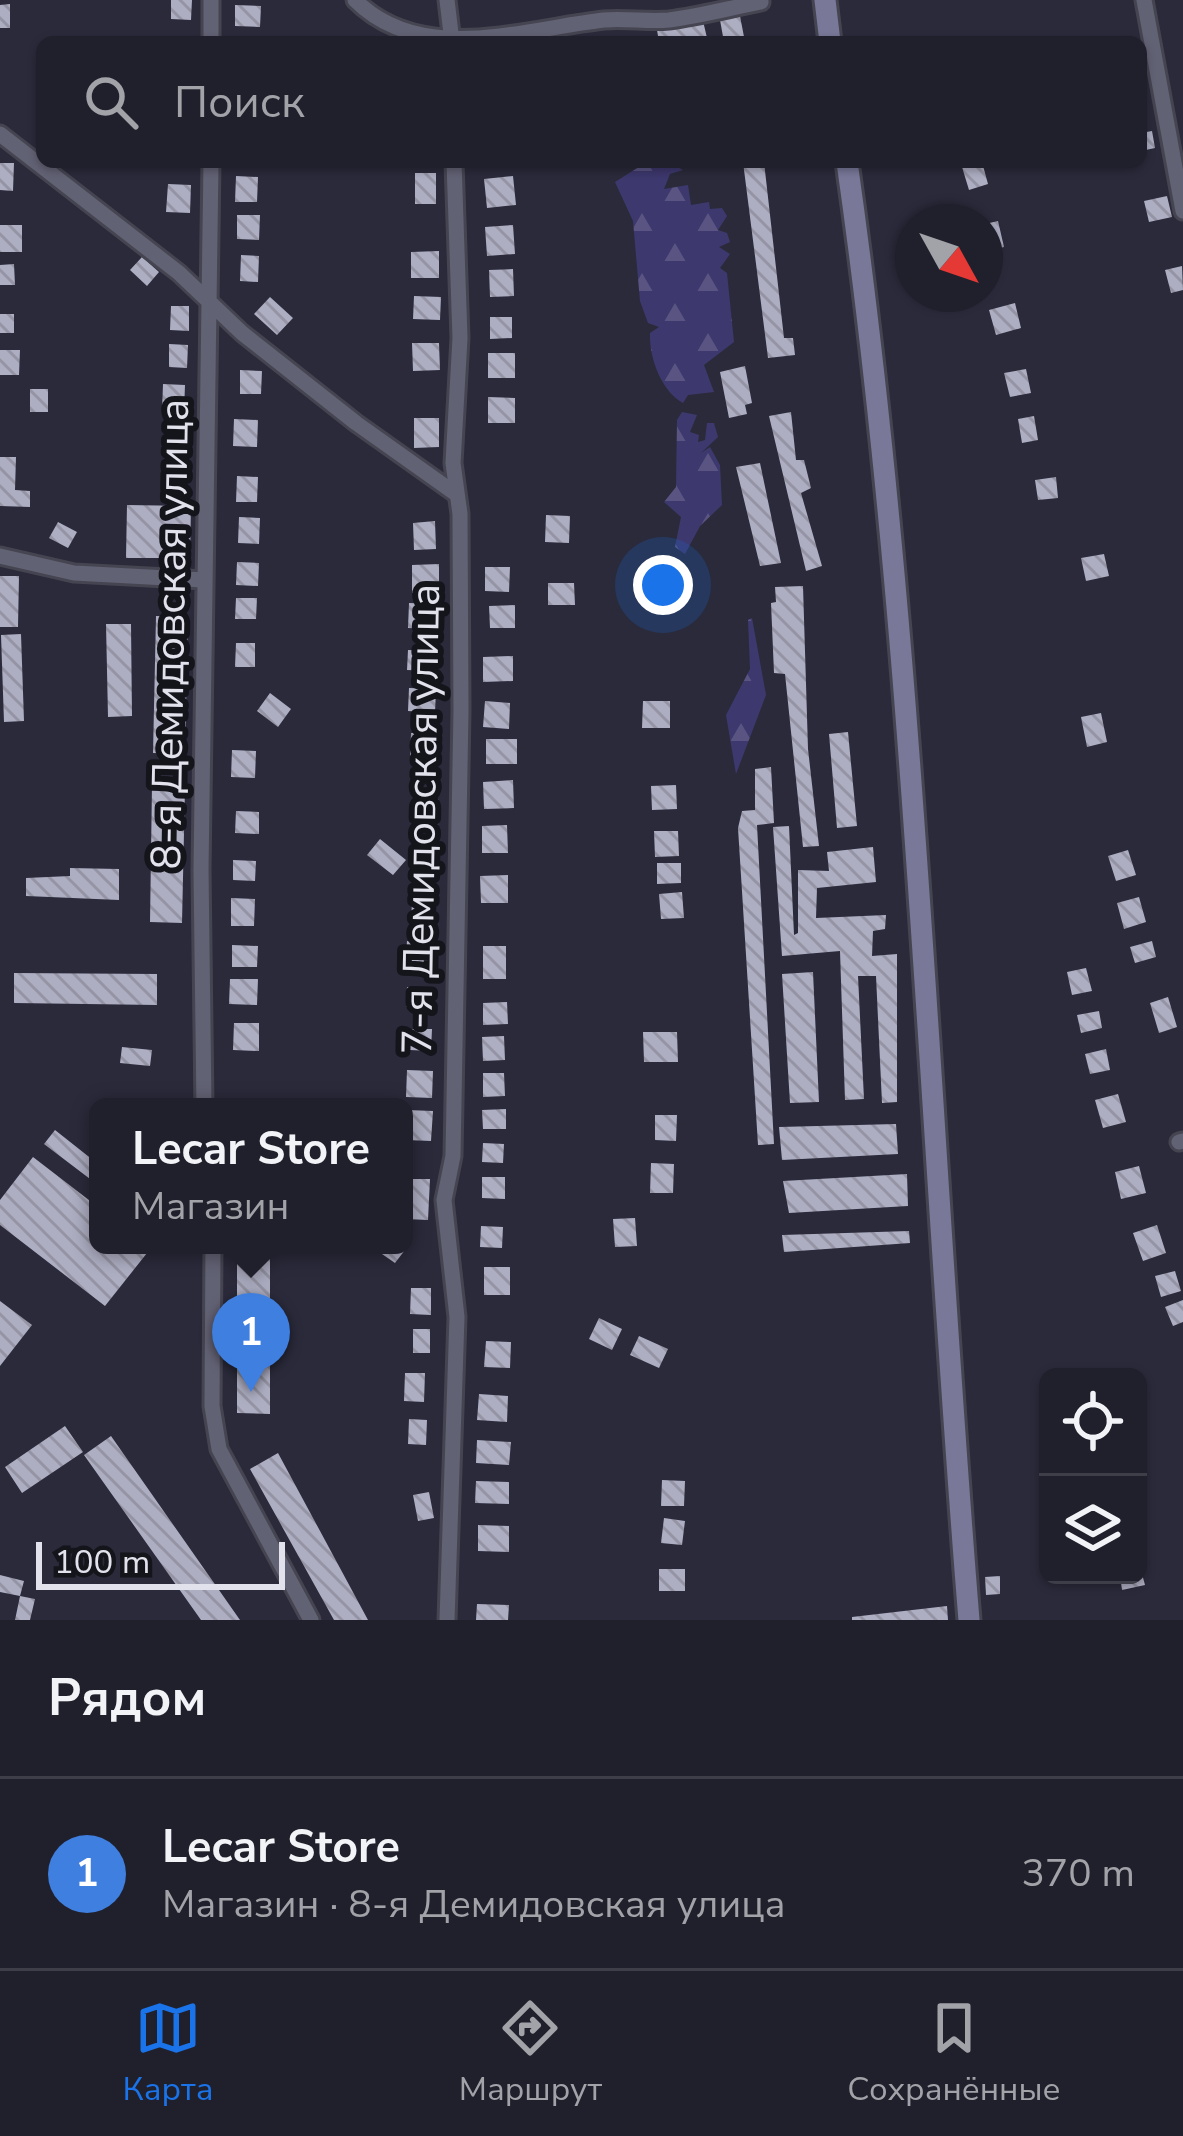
<!DOCTYPE html>
<html lang="ru">
<head>
<meta charset="utf-8">
<style>
	:root { --surface:#20202c; --page:#282834; --text:#f1f3f6; --muted:#a2a3a9; --line:#3d3e48; --accent:#1a73e8 }
	body { margin:0; font-family:"Nunito Sans",sans-serif; background:var(--page); color:var(--text) }
	.controls { position:absolute; right:36px; bottom:36px; display:grid; overflow:hidden; border-radius:18px; box-shadow:0 3px 9px #0004 }
	.controls button { width:108px; height:108px; display:grid; place-items:center; padding:0; border:0; border-bottom:3px solid var(--line); background:var(--surface); color:var(--text); font:60px sans-serif }
	.compass { position:absolute; left:895px; top:204px; width:108px; height:108px; border-radius:50%; background:var(--surface); box-shadow:0 3px 9px #0004; rotate:130deg }
	.scale { position:absolute; left:36px; bottom:30px; width:249px; box-sizing:border-box; padding-left:12px; border:6px solid #e2e2ed; border-top:0; font-size:33px; line-height:42px; white-space:nowrap; color:#e2e2ed; -webkit-text-stroke:9px #14141b; paint-order:stroke }
	.you { position:absolute; left:663px; top:585px; width:42px; height:42px; margin:-30px; border:9px solid #fff; border-radius:50%; background:#1a73e8; box-shadow:0 0 0 18px #1a73e833 }
	.badge { display:grid; place-items:center; width:78px; height:78px; border-radius:50%; background:var(--accent); color:#fff; font-size:39px; font-weight:700 }
	.pin { position:absolute; translate:-50% -99px; filter:drop-shadow(0 3px 6px #0008) }
	.pin::after { content:''; position:absolute; top:63px; width:42px; height:36px; background:inherit; clip-path:polygon(0 0,100% 0,50% 100%) }
	.popup { position:absolute; left:89px; top:1098px; width:324px; height:156px; box-sizing:border-box; display:grid; place-content:center; border-radius:18px; background:var(--surface); filter:drop-shadow(0 3px 9px #0005); font-size:39px; white-space:nowrap; color:var(--muted) }
	.popup b { font-size:45px; color:var(--text) }
	.popup::after { content:''; position:absolute; left:50%; top:100%; margin-left:-24px; border:24px solid transparent; border-top-color:var(--surface) }
	.list { margin:0; padding:0; list-style:none }
	h2 { display:flex; justify-content:space-between; align-items:center; height:156px; margin:0; padding:0 48px; font-size:51px }
	h2 small { font-size:39px; font-weight:400; color:var(--muted) }
	.list li { display:grid; grid-template-columns:78px 1fr auto; gap:36px; align-items:center; box-sizing:border-box; height:192px; padding:0 48px; border-top:3px solid var(--line) }
	.list b { display:block; font-size:45px; white-space:nowrap }
	.list p { margin:0; font-size:39px; white-space:nowrap; color:var(--muted) }
	.list em { font-size:39px; font-style:normal; color:var(--muted) }
	.icon { flex:none; width:66px; height:66px; fill:none; stroke:currentColor; stroke-width:2; stroke-linecap:round; stroke-linejoin:round }
	.map { position:relative; flex:none; width:1183px; height:1620px; overflow:hidden }
	.search { position:absolute; background:var(--surface); box-shadow:0 3px 9px #0004; left:36px; right:36px; top:36px; height:132px; display:flex; align-items:center; gap:30px; box-sizing:border-box; padding:0 42px; border-radius:18px; color:var(--muted); font-size:45px }
	.sheet { height:348px; background:var(--surface) }
	nav { display:flex; justify-content:space-around; align-items:center; box-sizing:border-box; height:168px; border-top:3px solid var(--line); background:var(--surface); font-size:33px; color:var(--muted) }
	nav a { display:grid; justify-items:center; gap:6px }
	nav .on { color:var(--accent) }
	.map>svg:first-child { display:block }
</style>
</head>
<body>
<div class="map">
<svg width="1183" height="1620" viewBox="0 0 1183 1620">
	<defs>
		<pattern id="forest-firs" width="22" height="20" patternUnits="userSpaceOnUse" patternTransform="scale(3)"><rect width="22" height="20" fill="#3d386d"/><path d="M5 1l3.5 6h-7zM16 11l3.5 6h-7z" fill="#595482"/></pattern>
		<pattern id="building-back-hatch" width="6" height="6" patternUnits="userSpaceOnUse" patternTransform="scale(3)"><rect width="6" height="6" fill="#aeaec3"/><path d="M-1 5l2 2M0 0l6 6M5-1l2 2" fill="none" stroke="#9494a4"/></pattern>
	</defs>
	<rect width="100%" height="100%" fill="#2a2a3b"/>
	<path fill="url(#forest-firs)" d="M668,162L683,170L670,174L664,189L688,185L691,205L709,202L710,209L722,208L727,216L718,230L727,233L730,242L719,247L730,254L720,268L727,273L734,342L704,365L714,392L688,395L683,403C661,391 649,357 650,333L659,327L648,323L640,301L633,221L615,182L642,165Z
		M682,412L697,415L690,432L699,435L698,442L705,440L707,423H714L718,437L701,453L710,447L720,465L722,505L700,526L685,554L675,547L681,517L664,502L676,487L677,420Z
		M752,618L766,695L736,774L726,715L750,669L748,620Z"/>
	<path fill="url(#building-back-hatch)" d="M171,0H192L191,20L171,19Z
		M10,4V28H0V5Z
		M235,5L261,6L260,27L235,26Z
		M740,16L745,42H724L720,20Z
		M703,21L708,42H659L657,30Z
		M1152,131L1155,148L1141,151V133Z
		M743,162H764L784,338H793L795,355L768,358Z
		M982,162L988,184L969,190L962,167Z
		M0,163H14L13,191L0,190Z
		M415,173H436V204H415Z
		M236,176L258,177L257,202H235Z
		M513,176L516,205L487,208L484,179Z
		M168,184L191,185L190,213L166,212Z
		M1167,196L1172,217L1149,222L1144,201Z
		M237,215H260L259,240L237,239Z
		M998,221L1004,247L985,252V224Z
		M0,225H22V252H0Z
		M513,225L515,254L487,256L485,227Z
		M439,251V278H411V252Z
		M241,255L259,256L258,282L240,281Z
		M142,257L159,272L147,286L130,270Z
		M14,264L15,285H0V265Z
		M1182,266L1183,290L1171,293L1165,270Z
		M513,269L514,296L490,297L489,270Z
		M414,296L441,297L440,320L413,319Z
		M270,297L293,318L277,335L254,314Z
		M1015,303L1021,328L996,335L989,310Z
		M171,306H189V331L170,330Z
		M0,314H14V333H0Z
		M490,317H512V338L490,339Z
		M412,343H439L440,370L413,371Z
		M169,344L188,345L187,368L169,367Z
		M0,350H20L19,375H0Z
		M488,353H515V378H488Z
		M745,366L752,403L745,405L747,414L729,418L720,372Z
		M1026,369L1031,393L1010,397L1004,373Z
		M240,370L262,371L261,394H240Z
		M163,384L185,385L184,412L162,411Z
		M30,389H48V412H30Z
		M488,397L515,398V423H488Z
		M791,412L796,460H804L811,488L801,493L822,566L806,571L769,416Z
		M1034,416L1038,440L1022,443L1018,419Z
		M414,418H439V447L414,448Z
		M234,419L258,420L257,447L233,446Z
		M166,429L186,430L185,455H165Z
		M0,457H16L15,490L30,491V507L0,506Z
		M760,463L781,563L760,566L736,467Z
		M237,476L258,477L257,502H236Z
		M1056,477L1058,498L1038,500L1035,480Z
		M127,505L191,506L190,558H126Z
		M546,515L570,516L569,543L545,542Z
		M239,517L260,518L259,544L238,543Z
		M435,521L436,549L414,550L413,523Z
		M58,522L77,532L68,548L49,538Z
		M1104,554L1109,576L1086,581L1081,558Z
		M237,562L259,563L258,586L236,585Z
		M439,564V593H412V565Z
		M485,567H510L509,592L485,591Z
		M0,576H19L18,627H0Z
		M548,583H574L575,605H548Z
		M803,586L808,749L819,846L803,847L785,674L774,673L771,603L776,602L775,587Z
		M236,598H257L256,619H235Z
		M409,603L434,604L432,629L408,628Z
		M515,605V628H490L489,606Z
		M156,616L188,617L185,754L153,753Z
		M106,624H131L132,716L108,717Z
		M21,634L24,721L4,722L1,635Z
		M236,643H255V667H235Z
		M408,650L434,651L433,671L407,670Z
		M513,656V681L483,682V657Z
		M409,688L436,689L435,713L408,711Z
		M270,693L291,709L278,727L257,711Z
		M485,701L510,703L509,729L483,727Z
		M643,701H670V728H642Z
		M1101,713L1107,742L1087,747L1081,717Z
		M848,732L857,826L837,828L829,734Z
		M411,733L437,734L436,762L410,761Z
		M486,739H517V764H486Z
		M232,750L256,751L255,778L231,777Z
		M771,767L774,823L757,825L774,1144L758,1145L738,828L742,811L755,810V769Z
		M513,780L514,808L484,809L483,782Z
		M152,785L185,787L182,923L150,922Z
		M676,785L677,809L652,810L651,786Z
		M414,798L439,799L438,828L413,827Z
		M236,811L259,812V834L235,833Z
		M507,825L508,853H482V826Z
		M789,826L794,935L798,933V870L829,871L827,852L873,847L876,882L817,888L816,918L886,915L885,929L873,931L872,956L897,954V1102L882,1103L876,976H858L864,1099L845,1100L840,951L782,956L773,827Z
		M654,831H678L679,856L655,857Z
		M380,839L406,860L393,875L367,855Z
		M1128,850L1136,875L1116,881L1108,856Z
		M233,860L256,861L255,881L233,880Z
		M657,863H681V883L657,884Z
		M70,868L119,869V900L26,896V878L70,876Z
		M508,875V903H481L480,876Z
		M682,892L684,918L661,919L659,894Z
		M1139,897L1146,922L1124,929L1117,903Z
		M231,898L255,899L254,926H231Z
		M412,898L435,899L434,931L411,930Z
		M407,941L434,943L433,971L405,970Z
		M1152,941L1156,957L1135,963L1130,947Z
		M232,945L258,946L257,967H232Z
		M483,946H506V979H483Z
		M1086,968L1092,991L1072,995L1067,972Z
		M813,972L819,1102L790,1103L782,974Z
		M14,973L157,974V1005L14,1003Z
		M230,979H258L257,1005L229,1004Z
		M407,987L434,988L433,1008L406,1007Z
		M1168,997L1177,1027L1159,1033L1150,1003Z
		M507,1002L508,1024L483,1025V1003Z
		M1099,1011L1102,1028L1081,1033L1077,1015Z
		M234,1023H259V1051L233,1050Z
		M411,1029H432L431,1051L410,1050Z
		M643,1032H677L678,1062H644Z
		M504,1036L505,1060L483,1061L482,1037Z
		M122,1047L152,1050L150,1066L120,1063Z
		M1106,1049L1110,1070L1090,1074L1085,1054Z
		M407,1070L433,1071L432,1098L406,1097Z
		M483,1073H504L505,1096L483,1097Z
		M1118,1094L1126,1122L1103,1128L1095,1100Z
		M506,1109V1129H483L482,1110Z
		M407,1110L433,1111L431,1141L406,1140Z
		M655,1115H677L676,1141L655,1140Z
		M896,1124L898,1154L782,1160L779,1127Z
		M55,1130L98,1164V1185L44,1144Z
		M483,1143L504,1144L503,1163L482,1162Z
		M33,1157L98,1207V1245L151,1248L105,1306L0,1225V1200Z
		M651,1163L674,1164L673,1193H650Z
		M1139,1166L1146,1193L1121,1199L1115,1172Z
		M907,1174L908,1206L789,1213L783,1181Z
		M482,1177H505V1199L482,1198Z
		M407,1179H430L428,1220L405,1219Z
		M635,1218L637,1246L615,1247L613,1219Z
		M1157,1225L1166,1253L1143,1261L1133,1233Z
		M481,1226L503,1227L502,1248L480,1247Z
		M909,1231L910,1243L784,1252L782,1235Z
		M237,1245H270V1414L237,1413Z
		M369,1245H398L405,1250L395,1263Z
		M484,1267H510V1295H484Z
		M1175,1271L1181,1291L1161,1297L1155,1276Z
		M411,1288H431V1315L410,1314Z
		M1183,1300V1322L1173,1326L1165,1307Z
		M0,1301L32,1325L0,1366Z
		M599,1318L622,1329L612,1350L589,1339Z
		M413,1329H430V1353H413Z
		M639,1336L668,1349L659,1368L630,1355Z
		M486,1341L511,1342L510,1368L484,1367Z
		M405,1373H425L424,1402L404,1401Z
		M479,1394L508,1396L507,1422L477,1420Z
		M409,1419L427,1420L426,1445L408,1444Z
		M65,1426L83,1452L22,1493L5,1467Z
		M111,1436L240,1620H201L84,1455Z
		M477,1440L511,1442L509,1465L476,1463Z
		M278,1453L368,1620H334L250,1469Z
		M662,1480L685,1481L684,1506H661Z
		M476,1481L509,1482V1504L475,1503Z
		M429,1492L434,1518L418,1521L413,1495Z
		M664,1518L685,1521L682,1545L661,1543Z
		M478,1525L509,1526V1552L478,1551Z
		M1138,1559L1145,1585L1122,1590L1120,1575H1138Z
		M659,1569H685V1591H659Z
		M0,1575L24,1581L20,1596L0,1592Z
		M1000,1576V1594L986,1595L985,1577Z
		M20,1596L35,1599L30,1620H15Z
		M477,1604L509,1605L508,1620H476Z
		M947,1606L948,1620H852V1617Z"/>
	<g fill="none" stroke-linecap="round" stroke-linejoin="round">
		<g stroke="#454552" stroke-width="21">
			<path id="minor" d="M211,0V42
				M355,0C421,66 523,29 604,20C625,18 648,22 669,20C700,16 730,8 761,2
				M447,0L452,42
				M1144,0L1183,211
				M0,134L179,273L242,333L356,423L456,494
				M0,556L74,573L204,580
				M204,1107L201,870L211,162
				M1179,1142L1183,1141
				M213,1245L212,1406L219,1449L311,1620
				M447,1620L457,1317L444,1200L453,1156L461,711L460,514L453,463L460,338L454,162"/>
		</g>
		<g stroke="#454552" stroke-width="27">
			<path id="secondary" d="M825,0L830,42
				M847,162C916,646 929,1133 969,1620"/>
		</g>
		<use href="#minor" stroke="#626275" stroke-width="15"/>
		<use href="#secondary" stroke="#797899" stroke-width="21"/>
	</g>
	<g text-anchor="middle" stroke-width="12" stroke-linejoin="round" paint-order="stroke">
		<g font-size="42" fill="#e2e2ed" stroke="#14141b">
			<text transform="translate(169 634) rotate(-89)" y="15">8-я Демидовская улица</text>
			<text transform="translate(420 819) rotate(-89)" y="15">7-я Демидовская улица</text>
		</g>
	</g>
</svg>
<div class="controls">
<button><svg class="icon" aria-label="locate" viewBox="0 0 24 24"><circle cx="12" cy="12" r="6"/><path d="M12 2v4M12 18v4M2 12h4M18 12h4"/></svg></button>
<button><svg class="icon" aria-label="layers" viewBox="0 0 24 24"><path d="M12 4l9 5-9 5-9-5zM3 14l9 5 9-5"/></svg></button>
</div>
<svg class="compass" viewBox="-18 -18 36 36"><path d="M0-13l5 13h-10z" fill="#e53935"/><path d="M0 13l5-13h-10z" fill="#a2a3a9"/></svg>
<div class="scale">100 m</div>
<div class="you"></div>
<div class="pin badge" style="left:251px;top:1392px;background:#3f7fe0">1</div>
<div class="popup"><b>Lecar Store</b>Магазин</div>
<div class="search"><svg class="icon" aria-label="search" viewBox="0 0 24 24"><circle cx="10" cy="10" r="6"/><path d="M15 15l6 6"/></svg>Поиск</div>
</div>
<section class="sheet">
<h2>Рядом<small></small></h2>
<ul class="list">
<li><span class="badge" style="background:#3f7fe0">1</span><div><b>Lecar Store</b><p>Магазин · 8-я Демидовская улица</p></div><em>370 m</em></li>
</ul>
</section>
<nav>
<a class="on"><svg class="icon" aria-label="map" viewBox="0 0 24 24"><path d="M3 6l6-2 6 2 6-2v14l-6 2-6-2-6 2zM9 4v14M15 6v14"/></svg>Карта</a>
<a><svg class="icon" aria-label="directions" viewBox="0 0 24 24"><path d="M12 3l9 9-9 9-9-9zM9 14v-3h6M13 9l2 2-2 2"/></svg>Маршрут</a>
<a><svg class="icon" aria-label="saved" viewBox="0 0 24 24"><path d="M7 4h10v16l-5-4-5 4z"/></svg>Сохранённые</a>
</nav>
</body>
</html>
